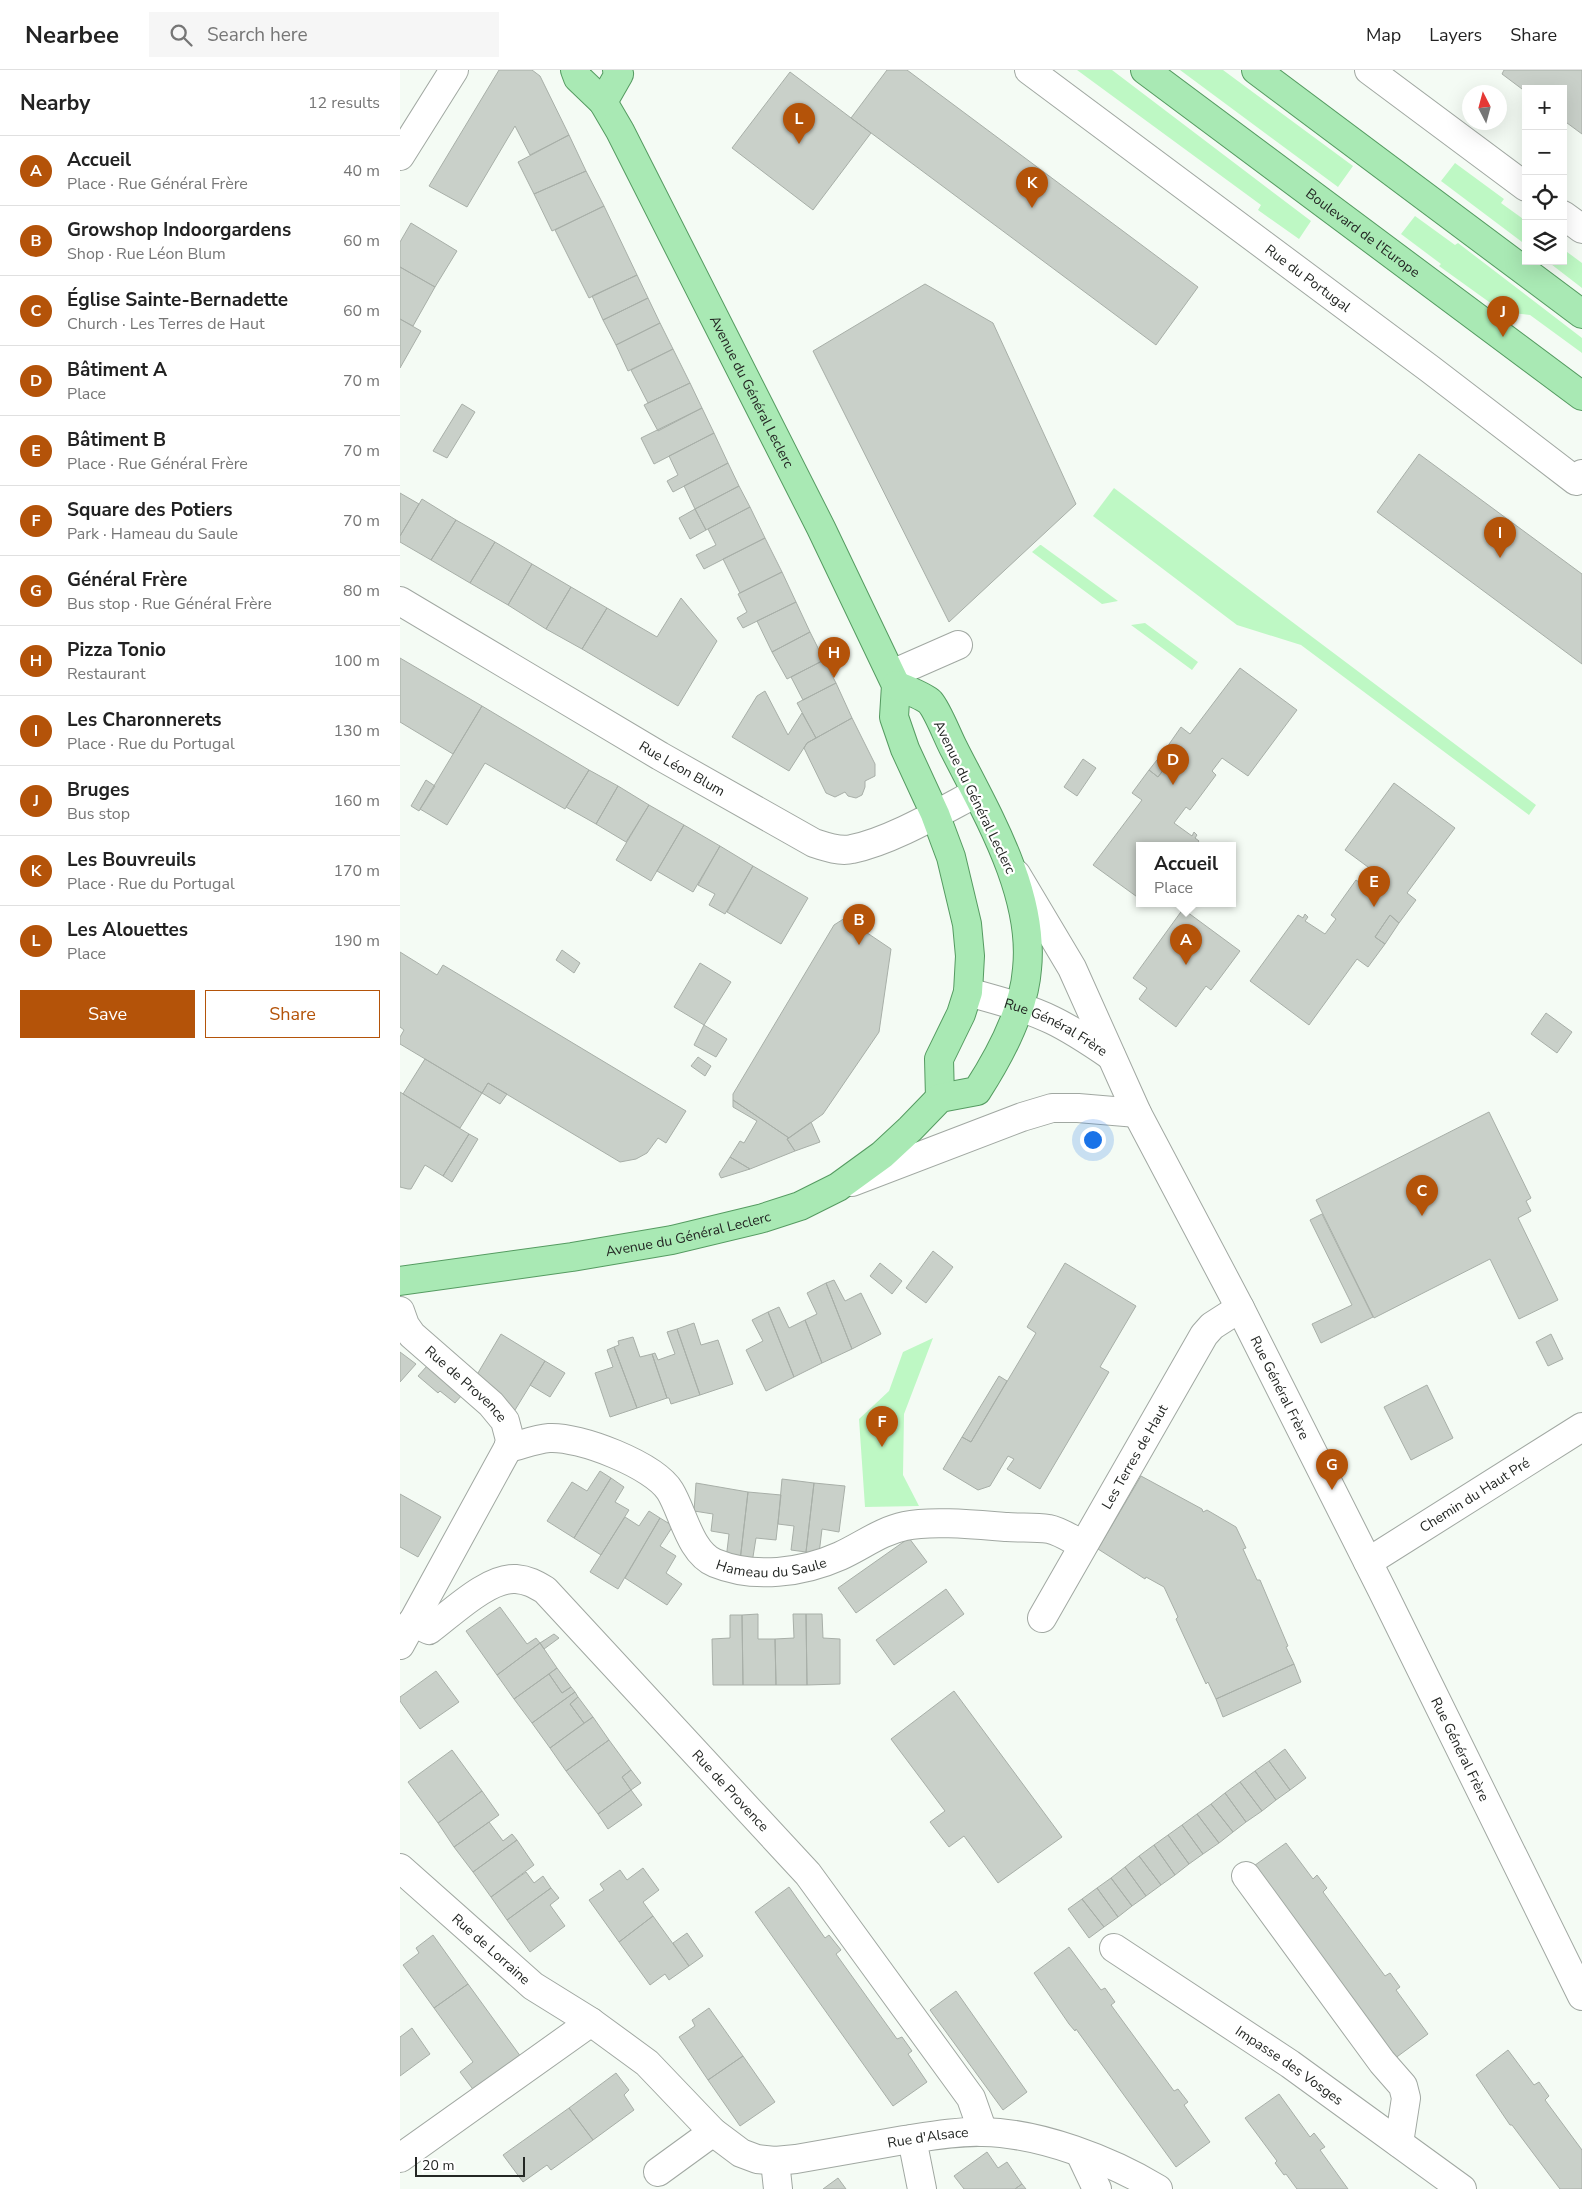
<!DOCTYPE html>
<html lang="en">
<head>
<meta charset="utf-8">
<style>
	:root { --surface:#fff; --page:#f6f6f6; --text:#222; --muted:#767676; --line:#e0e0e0; --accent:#b45309 }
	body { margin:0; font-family:"Nunito Sans",sans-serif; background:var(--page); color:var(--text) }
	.controls { position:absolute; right:15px; top:15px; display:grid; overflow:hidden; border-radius:0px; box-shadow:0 5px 20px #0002 }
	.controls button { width:45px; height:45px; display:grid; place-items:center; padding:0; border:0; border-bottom:1px solid var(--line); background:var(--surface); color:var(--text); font:25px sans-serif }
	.compass { position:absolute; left:1062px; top:15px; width:45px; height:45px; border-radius:50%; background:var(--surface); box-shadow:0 5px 20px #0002; rotate:354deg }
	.scale { position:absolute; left:15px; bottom:12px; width:110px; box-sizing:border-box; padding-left:5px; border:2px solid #242724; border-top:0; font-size:14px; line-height:18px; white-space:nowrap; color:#242724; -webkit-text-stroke:4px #fff; paint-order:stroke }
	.you { position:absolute; left:692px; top:1069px; width:18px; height:18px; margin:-12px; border:4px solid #fff; border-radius:50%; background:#1a73e8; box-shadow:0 0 0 8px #1a73e833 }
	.badge { display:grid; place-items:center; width:32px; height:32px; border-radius:50%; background:var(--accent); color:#fff; font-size:16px; font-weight:700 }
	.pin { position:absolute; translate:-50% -41px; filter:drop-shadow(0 1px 2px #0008) }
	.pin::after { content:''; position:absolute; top:26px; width:18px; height:15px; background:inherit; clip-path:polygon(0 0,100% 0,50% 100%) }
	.popup { position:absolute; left:736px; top:772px; width:100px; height:65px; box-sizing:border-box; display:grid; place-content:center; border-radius:0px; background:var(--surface); filter:drop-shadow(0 1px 4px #0005); font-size:16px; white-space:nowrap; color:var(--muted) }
	.popup b { font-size:19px; color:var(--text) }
	.popup::after { content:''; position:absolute; left:50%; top:100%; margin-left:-10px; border:10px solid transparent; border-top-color:var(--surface) }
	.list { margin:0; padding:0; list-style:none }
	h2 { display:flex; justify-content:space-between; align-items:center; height:65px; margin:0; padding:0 20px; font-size:21px }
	h2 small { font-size:16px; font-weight:400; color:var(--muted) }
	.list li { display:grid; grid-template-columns:32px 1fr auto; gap:15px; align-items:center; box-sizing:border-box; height:70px; padding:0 20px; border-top:1px solid var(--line) }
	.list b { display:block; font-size:19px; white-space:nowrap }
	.list p { margin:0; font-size:16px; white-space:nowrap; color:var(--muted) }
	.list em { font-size:16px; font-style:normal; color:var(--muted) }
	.actions { display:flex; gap:10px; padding:15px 20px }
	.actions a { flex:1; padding:11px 0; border:1px solid var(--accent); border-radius:0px; text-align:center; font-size:18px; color:var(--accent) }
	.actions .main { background:var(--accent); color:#fff }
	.icon { flex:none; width:28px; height:28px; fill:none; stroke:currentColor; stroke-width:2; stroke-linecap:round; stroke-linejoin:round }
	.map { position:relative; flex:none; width:1182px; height:2119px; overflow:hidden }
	header { display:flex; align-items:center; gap:30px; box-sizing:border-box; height:70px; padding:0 25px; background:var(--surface); border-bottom:1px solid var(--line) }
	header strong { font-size:24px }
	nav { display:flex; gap:28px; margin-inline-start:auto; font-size:18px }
	.search { width:350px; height:45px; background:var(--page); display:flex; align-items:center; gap:12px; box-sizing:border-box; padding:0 18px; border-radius:0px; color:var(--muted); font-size:19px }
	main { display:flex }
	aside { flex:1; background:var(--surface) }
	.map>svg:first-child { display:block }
</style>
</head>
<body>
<header>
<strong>Nearbee</strong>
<div class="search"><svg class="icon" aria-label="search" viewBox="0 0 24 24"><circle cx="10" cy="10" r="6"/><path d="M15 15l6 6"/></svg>Search here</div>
<nav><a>Map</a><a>Layers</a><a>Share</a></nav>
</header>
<main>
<aside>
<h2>Nearby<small>12 results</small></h2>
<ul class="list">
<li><span class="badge">A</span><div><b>Accueil</b><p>Place · Rue Général Frère</p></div><em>40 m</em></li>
<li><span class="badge">B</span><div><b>Growshop Indoorgardens</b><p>Shop · Rue Léon Blum</p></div><em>60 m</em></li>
<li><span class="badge">C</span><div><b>Église Sainte-Bernadette</b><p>Church · Les Terres de Haut</p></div><em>60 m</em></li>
<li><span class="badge">D</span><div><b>Bâtiment A</b><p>Place</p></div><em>70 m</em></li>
<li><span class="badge">E</span><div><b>Bâtiment B</b><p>Place · Rue Général Frère</p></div><em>70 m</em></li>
<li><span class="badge">F</span><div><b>Square des Potiers</b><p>Park · Hameau du Saule</p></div><em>70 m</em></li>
<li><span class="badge">G</span><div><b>Général Frère</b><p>Bus stop · Rue Général Frère</p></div><em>80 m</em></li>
<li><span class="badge">H</span><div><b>Pizza Tonio</b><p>Restaurant</p></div><em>100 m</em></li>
<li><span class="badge">I</span><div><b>Les Charonnerets</b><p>Place · Rue du Portugal</p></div><em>130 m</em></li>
<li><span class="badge">J</span><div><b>Bruges</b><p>Bus stop</p></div><em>160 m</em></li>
<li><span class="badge">K</span><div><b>Les Bouvreuils</b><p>Place · Rue du Portugal</p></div><em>170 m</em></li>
<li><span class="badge">L</span><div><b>Les Alouettes</b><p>Place</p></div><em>190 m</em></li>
</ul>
<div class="actions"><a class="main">Save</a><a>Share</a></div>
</aside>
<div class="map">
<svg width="1182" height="2119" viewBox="0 0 1182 2119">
	<rect width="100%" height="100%" fill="#f4fbf4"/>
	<path fill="#bef8c4" d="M677,0H712L911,151L899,169L858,140L861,135Z
		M780,0H823L953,96L938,117Z
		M1055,93L1104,129L1101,133L1126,151V175L1041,111Z
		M1015,146L1055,175L1058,173L1182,268V283L1130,245L1103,242L1039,196L1041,194L1001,164Z
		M1163,179L1182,193V218L1147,191H1163Z
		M714,418L1136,735L1129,745L901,575L837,555L693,446Z
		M640,475H641L718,531L702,534L632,482Z
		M745,553L798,592L792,600L731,555Z
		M533,1268L504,1344L503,1405L519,1436L465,1437L459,1349L489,1321L503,1282Z"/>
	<path fill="#c9d0c9" stroke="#a8afa8" d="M99,0H132L140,6L169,65L130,85L115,56L67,137L29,116Z
		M487,0H507L798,217L756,275L451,48Z
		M1104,0H1182V64L1163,50V19H1126V22L1102,4Z
		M390,2L471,63L413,140L332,78Z
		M169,65L186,101L134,124L118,92Z
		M186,101L204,136L152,161L134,124Z
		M204,136L237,205L189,228L155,160Z
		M11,153L57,181L35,217L0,197V172Z
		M0,197L35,217L13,256L0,249Z
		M237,205L248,228L203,250L192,226Z
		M525,214L593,253L676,434L549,552L413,281Z
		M248,228L260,253L216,275L203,250Z
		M0,249L21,261L0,298Z
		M260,253L273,279L228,301L216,275Z
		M273,279L290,313L248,333L231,300Z
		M290,313L302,338L258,361L244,335Z
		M62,334L75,342L47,388L33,381Z
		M302,338L314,363L254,394L241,368Z
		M314,363L328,393L273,422L267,411L278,405L269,386Z
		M1019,384L1182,504V594L977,442Z
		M328,393L339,416L295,439L284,416Z
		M339,416L350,437L306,460L295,439Z
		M0,423L19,434L0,466Z
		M22,429L56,450L31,490L0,472V466Z
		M350,437L365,468L304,499L296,485L316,475L308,459Z
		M295,439L306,460L290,469L279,448Z
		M56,450L95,472L70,513L31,490Z
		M365,468L382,502L340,523L323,489Z
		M95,472L132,494L108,535L70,513Z
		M132,494L171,517L146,559L108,535Z
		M382,502L396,532L343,558L337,548L347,542L338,524Z
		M171,517L207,538L182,579L146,559Z
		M281,528L317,571L278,636L182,579L207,538L257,567Z
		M396,532L410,562L372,582L357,551Z
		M410,562L424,590L387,609L372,582Z
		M0,588L82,636L53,684L0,652Z
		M424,590L436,613L403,630L391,607Z
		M840,598L897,640L848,706L822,688L812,701L816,705L790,740L786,737L774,753L792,766L794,762L797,765L795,768L799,771L795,776H740V829L693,795L742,730L732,723L749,700L758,707L773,687L765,680L781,657L790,664Z
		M436,613L452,648L416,668L397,633Z
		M365,621L388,665L402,643L416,668L407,673L389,701L332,667L357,626Z
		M82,636L189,700L165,739L85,693L47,755L20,739Z
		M452,648L475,694V706L465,711V717L462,725L456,728L448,726L445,722L435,727L426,723L404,678L407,673Z
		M765,680L773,687L758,707L749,700Z
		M683,689L696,698L677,726L664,717Z
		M189,700L218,716L196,754L166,737Z
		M26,710L35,716L19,741L11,736Z
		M994,713L1055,758L1007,823L1016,830L999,853L990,845L975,867L985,874L968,897L957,889L909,955L850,911L898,845L903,848L905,844L908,847L905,851L925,864L936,849L931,845L956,810L962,814L972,800L945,780Z
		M218,716L249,735L226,772L196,754Z
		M249,735L284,755L251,811L216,790Z
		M284,755L320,776L293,822L257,801Z
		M320,776L353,796L325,844L309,835L315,824L298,815Z
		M353,796L408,828L381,874L327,842Z
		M783,839L840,881L811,920L806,916L776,957L739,929L747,918L733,908Z
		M990,845L999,853L985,874L975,867Z
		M445,848L491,879L479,962L423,1044L389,1068L333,1030V1024L434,855Z
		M162,880L180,893L174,903L156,890Z
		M0,882L37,905L43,895L286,1041L266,1073L258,1068L247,1083L236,1089L220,1092L88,1013L82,1023L0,974V967L4,960L0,957Z
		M300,893L331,912L304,955L274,937Z
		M1146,943L1172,962L1157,983L1131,964Z
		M304,955L327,969L316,987L294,975Z
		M298,987L311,996L305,1006L291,996Z
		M25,989L82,1023L60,1058L3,1024Z
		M88,1013L107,1024L100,1034L82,1023Z
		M0,1022L69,1064L43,1106L25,1095L11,1119H8L0,1117Z
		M333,1030L389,1068L387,1069L395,1081L350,1099L330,1087L340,1071L344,1073L357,1051L333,1037Z
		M1089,1042L1131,1128L1126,1131L1131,1141L1118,1148L1158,1230L1119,1249L1090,1189L974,1248L916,1130Z
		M411,1052L420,1072L395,1081L387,1069Z
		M69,1064L78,1069L52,1112L43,1106Z
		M330,1087L350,1099L321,1108L319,1104Z
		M922,1144L973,1247L921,1273L912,1254L952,1235L910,1150Z
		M533,1181L553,1197L526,1233L506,1218Z
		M480,1193L502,1211L492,1224L470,1206Z
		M665,1193L736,1236L700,1297L709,1302L640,1419L607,1399L614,1389L608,1386L590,1416L578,1420L543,1399L562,1367L571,1372L636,1263L627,1257Z
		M434,1210L445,1231L461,1223L481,1264L452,1279L426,1213Z
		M426,1213L452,1279L422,1293L405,1250L417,1244L407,1223Z
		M379,1237L389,1258L405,1250L422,1293L394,1307L368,1242Z
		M368,1242L394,1307L366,1321L346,1280L363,1271L352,1250Z
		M294,1253L301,1275L318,1270L333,1314L300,1325L277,1259Z
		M277,1259L300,1325L271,1334L269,1328H267L252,1284L255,1283L258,1290L275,1284L267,1262Z
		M101,1264L145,1291L115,1340L75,1308Z
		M1151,1264L1163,1289L1148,1296L1136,1272Z
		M233,1267L240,1287L252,1284L267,1328L237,1338L214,1277L219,1275L218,1271Z
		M214,1277L237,1338L210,1347L195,1303L213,1297L207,1280Z
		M0,1282L16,1294L0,1312Z
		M145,1291L165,1303L150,1327L130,1315Z
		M27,1296L62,1325L55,1333L40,1321L38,1323L18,1306Z
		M599,1306L607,1311L571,1372L562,1367Z
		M1027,1315L1053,1368L1011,1390L984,1337Z
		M200,1401L211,1408L174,1468L147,1451L172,1412L187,1421Z
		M741,1406L802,1439L803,1442L807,1440L836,1457L846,1478L843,1479L857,1510H860L888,1576L886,1577L894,1594L816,1629L808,1612L806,1614L776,1549L778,1547L764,1517L746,1507L745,1509L698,1479Z
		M211,1408L224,1417L215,1432L229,1440L201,1485L174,1468Z
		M382,1409L414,1413L406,1482L391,1480L394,1456L378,1454Z
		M296,1413L348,1422L340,1491L326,1489L329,1464L311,1461L313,1444L294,1441Z
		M414,1413L445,1416L439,1462L422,1459L419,1484L406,1482Z
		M348,1422L381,1425L376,1470L356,1468L352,1493L340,1491Z
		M0,1424L41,1447L18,1487L0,1477Z
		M249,1441L260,1448L218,1519L190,1502L225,1447L239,1456Z
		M260,1448L273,1456L260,1476L276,1486L266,1503L282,1514L267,1535L225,1508Z
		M509,1468L527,1492L456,1543L438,1518Z
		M546,1519L564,1544L494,1595L476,1570Z
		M100,1537L127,1574L136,1568L140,1573L97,1605L66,1561Z
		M358,1544V1569H375L376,1615H343L342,1545Z
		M393,1544H406L407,1615H376L375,1569L394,1568Z
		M406,1544H422L423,1568L440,1569V1614L407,1615Z
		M330,1545H342L343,1615H313L312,1569L330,1568Z
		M154,1564L159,1568L144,1579L140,1573Z
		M140,1573L157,1598L114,1629L97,1605Z
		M894,1594L901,1612L823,1647L816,1629Z
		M157,1598L171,1617L162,1623L149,1604Z
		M36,1601L59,1632L20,1659L0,1631V1627Z
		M149,1604L162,1623L171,1617L175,1622L132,1653L114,1629Z
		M554,1621L662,1767L598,1813L564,1766L549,1777L530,1752L545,1741L491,1669Z
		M175,1622L178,1627L170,1634L184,1653L150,1678L132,1653Z
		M178,1627L193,1647L184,1653L170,1634Z
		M193,1647L209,1670L166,1701L150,1678Z
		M209,1670L231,1700L222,1707L231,1720L198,1744L166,1701Z
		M885,1679L906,1708L890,1720L869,1691Z
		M52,1680L82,1721L38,1753L8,1712Z
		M869,1691L890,1720L876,1730L855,1701Z
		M231,1700L241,1713L231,1720L222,1707Z
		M855,1701L876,1730L862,1741L840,1712Z
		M840,1712L862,1741L846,1752L825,1723Z
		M231,1720L242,1735L208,1759L198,1744Z
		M82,1721L99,1745L54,1777L38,1753Z
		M825,1723L846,1752L833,1762L811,1734Z
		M811,1734L833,1762L819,1773L797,1744Z
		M797,1744L819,1773L803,1784L782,1755Z
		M89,1752L103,1771L112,1764L117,1770L73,1802L54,1777Z
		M782,1755L803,1784L789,1794L768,1765Z
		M768,1765L789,1794L775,1805L754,1775Z
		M117,1770L134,1795L91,1827L73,1802Z
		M886,1773L913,1809L917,1805L927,1818L923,1822L985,1906L990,1903L1000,1917L996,1920L1028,1964L994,1989L851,1798Z
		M754,1775L775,1805L761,1815L739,1786Z
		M739,1786L761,1815L746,1826L725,1797Z
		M725,1797L746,1826L732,1836L711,1808Z
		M243,1798L259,1820L243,1832L253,1846L219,1872L189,1830L204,1820L200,1814L220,1800L227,1810Z
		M126,1802L134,1813L143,1806L151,1818L107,1850L91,1827Z
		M711,1808L732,1836L718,1847L697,1818Z
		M389,1817L425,1868L429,1865L441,1880L436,1884L497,1969L502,1967L512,1981L508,1984L527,2012L493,2036L355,1842Z
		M151,1818L159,1828L150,1835L165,1856L130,1882L107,1850Z
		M697,1818L718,1847L704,1857L682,1829Z
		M682,1829L704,1857L689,1868L668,1839Z
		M253,1846L289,1896L269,1910L265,1904L250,1915L219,1872Z
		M287,1863L303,1886L289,1896L273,1873Z
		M33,1865L68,1914L34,1938L3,1895L19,1883L16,1878Z
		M669,1877L701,1920L705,1918L715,1932L711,1935L774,2021L778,2019L788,2032L784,2035L810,2072L776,2097L676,1959L675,1961L669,1954L634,1903Z
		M68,1914L121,1987L75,2022L60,2002L73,1992L34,1938Z
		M556,1921L627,2022L603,2040L530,1940Z
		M309,1938L343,1986L308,2010L279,1967L295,1956L292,1950Z
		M12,1958L30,1984L0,2006V1967Z
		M1108,1980L1134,2015L1139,2012L1149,2026L1145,2030L1182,2080V2119H1160L1112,2055H1110L1076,2005Z
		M343,1986L375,2032L340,2056L308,2010Z
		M216,2003L229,2020L224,2025L234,2040L193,2070L169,2038Z
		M879,2024L910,2067L914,2063L925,2077L920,2080L948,2119H897L886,2104L884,2105L875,2093L877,2091L845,2048Z
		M169,2038L193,2070L151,2100L147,2095L123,2112L103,2085Z
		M587,2082L598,2098L607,2092L622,2114L615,2119H564L554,2106Z
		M438,2108L446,2119H423Z
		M622,2114L626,2119H615Z"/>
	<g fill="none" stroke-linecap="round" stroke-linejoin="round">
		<g stroke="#a1a8a2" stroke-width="30">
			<g id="minor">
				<path id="s1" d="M629,0L1030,299L1176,411L1182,404"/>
				<path d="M969,0L1126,117"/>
				<path d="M0,86L54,0"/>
				<path d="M1163,145L1182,159"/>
				<path id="s2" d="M0,531L260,686L414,773C426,777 440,782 452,779C491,771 540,742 576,723"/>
				<path d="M492,604L558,575"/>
				<path id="s3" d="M616,804L672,898L737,1043L840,1238L982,1520L1182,1926"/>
				<path id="s4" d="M568,922C596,930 625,937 652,950C673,960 692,973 711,986"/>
				<path d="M452,1112L622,1047L652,1038H678L737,1043"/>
				<path id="s5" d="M0,1241L5,1255L12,1265L91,1334L105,1351L110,1370L108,1378L0,1575"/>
				<path id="s6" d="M108,1378C121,1375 136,1369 149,1368C179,1366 254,1395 270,1421C283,1442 290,1483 315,1493C354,1509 402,1503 440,1486C462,1476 481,1461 505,1456C531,1450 580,1455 607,1457C621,1458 635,1457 649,1459C660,1461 673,1470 683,1475"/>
				<path id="s7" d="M968,1492L1182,1357"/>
				<path id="s8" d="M642,1548L804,1265L812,1256L840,1238"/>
				<path id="s9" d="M12,1552L29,1560C51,1544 88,1507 116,1509C128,1510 135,1514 145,1520L408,1804L571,2028L583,2062"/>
				<path id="s10" d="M0,1798L133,1916L191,1952L247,1993L313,2062L341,2083L357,2089L375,2091L396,2089C432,2083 468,2076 504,2070C530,2066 557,2061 583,2062C640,2063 710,2090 758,2119"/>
				<path d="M846,1806L982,1992L1003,2016L1006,2028L999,2073"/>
				<path id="s11" d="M714,1878L890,1994L1062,2119"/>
				<path d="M512,2069L522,2119"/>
				<path d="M680,2083L697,2119"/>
				<path d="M0,2088L191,1952"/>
				<path d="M375,2091L378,2119"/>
				<path d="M258,2102L313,2062"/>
			</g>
		</g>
		<g stroke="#559b61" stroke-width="30">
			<g id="major">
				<path id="s12" d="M175,0L178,8L203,32L220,61L421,458L496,615L494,647L505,679L535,744L551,787L567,854L570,886L568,922L561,944L539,989L540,1028"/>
				<path id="s13" d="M745,0L1182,326"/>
				<path d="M856,0L1182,244"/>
				<path d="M203,32L219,4L217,0"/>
				<path id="s14" d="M0,1211L172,1187L272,1170L363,1148L400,1136L438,1117L482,1085L510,1059L540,1028L577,1021C599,987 624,940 627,899C635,824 587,744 554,679C548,668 538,641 530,632C524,626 504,619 496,615"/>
			</g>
		</g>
		<use href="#minor" stroke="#fff" stroke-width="28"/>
		<use href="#major" stroke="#a9e9b4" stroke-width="28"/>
	</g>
	<g text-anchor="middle" stroke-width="4.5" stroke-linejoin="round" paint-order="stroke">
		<g font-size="14" fill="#242724" stroke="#fff">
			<text dy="5" stroke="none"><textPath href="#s13" startOffset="272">Boulevard de l'Europe</textPath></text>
			<text dy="5" stroke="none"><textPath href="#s1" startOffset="348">Rue du Portugal</textPath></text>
			<text dy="5" stroke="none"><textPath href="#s12" startOffset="369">Avenue du Général Leclerc</textPath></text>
			<text dy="5" stroke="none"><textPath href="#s2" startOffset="328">Rue Léon Blum</textPath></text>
			<text transform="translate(575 727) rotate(64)" y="5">Avenue du Général Leclerc</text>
			<text dy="5" stroke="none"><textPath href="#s4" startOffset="95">Rue Général Frère</textPath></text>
			<text dy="5" stroke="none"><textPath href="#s14" startOffset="292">Avenue du Général Leclerc</textPath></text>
			<text dy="5" stroke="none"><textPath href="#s5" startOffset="100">Rue de Provence</textPath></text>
			<text dy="5" stroke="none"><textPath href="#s3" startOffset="578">Rue Général Frère</textPath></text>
			<text dy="5" stroke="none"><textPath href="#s8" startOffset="186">Les Terres de Haut</textPath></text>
			<text dy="5" stroke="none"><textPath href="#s7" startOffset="126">Chemin du Haut Pré</textPath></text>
			<text dy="5" stroke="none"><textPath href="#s6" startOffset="322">Hameau du Saule</textPath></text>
			<text dy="5" stroke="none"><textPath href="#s3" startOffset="982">Rue Général Frère</textPath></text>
			<text dy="5" stroke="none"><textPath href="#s9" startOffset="426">Rue de Provence</textPath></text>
			<text dy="5" stroke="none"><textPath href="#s10" startOffset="122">Rue de Lorraine</textPath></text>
			<text dy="5" stroke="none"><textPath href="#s11" startOffset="211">Impasse des Vosges</textPath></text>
			<text dy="5" stroke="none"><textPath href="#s10" startOffset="636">Rue d'Alsace</textPath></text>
		</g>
	</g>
</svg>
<div class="controls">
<button>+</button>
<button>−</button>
<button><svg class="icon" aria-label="locate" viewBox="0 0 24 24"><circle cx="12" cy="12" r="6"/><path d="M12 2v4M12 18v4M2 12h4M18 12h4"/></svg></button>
<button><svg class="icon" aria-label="layers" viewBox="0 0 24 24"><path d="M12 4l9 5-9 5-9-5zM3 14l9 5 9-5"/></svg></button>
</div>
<svg class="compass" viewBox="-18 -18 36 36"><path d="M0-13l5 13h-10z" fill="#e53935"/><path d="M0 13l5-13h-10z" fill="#767676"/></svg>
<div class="scale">20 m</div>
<div class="you"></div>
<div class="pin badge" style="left:786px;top:895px">A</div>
<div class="popup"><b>Accueil</b>Place</div>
<div class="pin badge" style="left:459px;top:875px">B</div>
<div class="pin badge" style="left:1022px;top:1146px">C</div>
<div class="pin badge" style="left:773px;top:715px">D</div>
<div class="pin badge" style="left:974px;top:837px">E</div>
<div class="pin badge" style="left:482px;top:1377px">F</div>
<div class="pin badge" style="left:932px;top:1420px">G</div>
<div class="pin badge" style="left:434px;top:608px">H</div>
<div class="pin badge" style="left:1100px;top:488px">I</div>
<div class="pin badge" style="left:1103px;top:267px">J</div>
<div class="pin badge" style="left:632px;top:138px">K</div>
<div class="pin badge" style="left:399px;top:74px">L</div>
</div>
</main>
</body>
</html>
